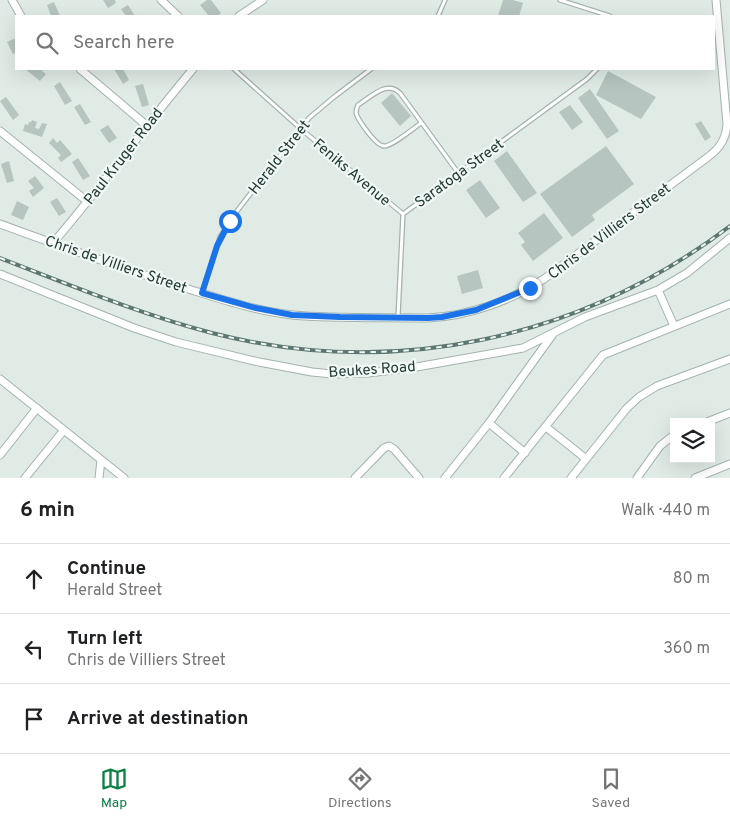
<!DOCTYPE html>
<html lang="en">
<head>
<meta charset="utf-8">
<style>
	:root { --surface:#fff; --page:#f2f2f2; --text:#202124; --muted:#757577; --line:#e0e0e0; --accent:#0b8043 }
	body { margin:0; font-family:Overpass,sans-serif; background:var(--page); color:var(--text) }
	.controls { position:absolute; right:15px; bottom:15px; display:grid; overflow:hidden; border-radius:0px; box-shadow:0 5px 20px #0002 }
	.controls button { width:45px; height:45px; display:grid; place-items:center; padding:0; border:0; border-bottom:1px solid var(--line); background:var(--surface); color:var(--text); font:25px sans-serif }
	.stop { position:absolute; width:15px; height:15px; margin:-11px; border:4px solid #1a73e8; border-radius:50%; background:#fff }
	.stop.end { background:#1a73e8; border-color:#fff; box-shadow:0 1px 5px #0008 }
	.list { margin:0; padding:0; list-style:none }
	h2 { display:flex; justify-content:space-between; align-items:center; height:65px; margin:0; padding:0 20px; font-size:21px }
	h2 small { font-size:16px; font-weight:400; color:var(--muted) }
	.list li { display:grid; grid-template-columns:32px 1fr auto; gap:15px; align-items:center; box-sizing:border-box; height:70px; padding:0 20px; border-top:1px solid var(--line) }
	.list b { display:block; font-size:19px; white-space:nowrap }
	.list p { margin:0; font-size:16px; white-space:nowrap; color:var(--muted) }
	.list em { font-size:16px; font-style:normal; color:var(--muted) }
	.icon { flex:none; width:28px; height:28px; fill:none; stroke:currentColor; stroke-width:2; stroke-linecap:round; stroke-linejoin:round }
	.map { position:relative; flex:none; width:730px; height:478px; overflow:hidden }
	.search { position:absolute; background:var(--surface); box-shadow:0 5px 20px #0002; left:15px; right:15px; top:15px; height:55px; display:flex; align-items:center; gap:12px; box-sizing:border-box; padding:0 18px; border-radius:0px; color:var(--muted); font-size:19px }
	.sheet { height:275px; background:var(--surface) }
	nav { display:flex; justify-content:space-around; align-items:center; box-sizing:border-box; height:70px; border-top:1px solid var(--line); background:var(--surface); font-size:14px; color:var(--muted) }
	nav a { display:grid; justify-items:center; gap:2px }
	nav .on { color:var(--accent) }
	.map>svg:first-child { display:block }
</style>
</head>
<body>
<div class="map">
<svg width="730" height="478" viewBox="0 0 730 478">
	<rect width="100%" height="100%" fill="#e0ebe6"/>
	<path fill="#b6c5bf" d="M103,0H115L116,3L108,8Z
		M207,0H211L221,13L217,16H209L200,5Z
		M503,0H513L523,3L519,16H498Z
		M54,2L60,16H51L47,5Z
		M128,5L135,16H126L121,9Z
		M16,38V53L13,54L7,42Z
		M25,69H40L46,74L40,81Z
		M114,69H123L129,80L123,84Z
		M608,71L656,97L641,119L596,95Z
		M60,82L72,101L65,105L54,86Z
		M143,84L149,105L142,107L135,86Z
		M590,89L619,131L607,139L578,98Z
		M392,93L411,116L400,126L381,103Z
		M6,97L19,115L13,120L0,101Z
		M80,104L91,122L85,125L74,107Z
		M570,105L583,122L572,130L559,112Z
		M32,120L37,122L35,128L39,129L42,123L47,124L42,137L23,131L25,124L28,125L29,122H31Z
		M701,121L711,137L705,141L695,124Z
		M108,125L117,138L109,143L100,130Z
		M53,138L57,143L60,140L72,154L61,162L58,158L61,155L49,143Z
		M606,146L634,184L592,215L595,220L572,237L540,194Z
		M507,151L537,193L523,202L494,161Z
		M78,158L90,176L83,180L72,162Z
		M9,161L14,181L7,183L1,164Z
		M35,176L44,188L33,197L29,191L34,188L28,181Z
		M480,180L500,208L486,218L466,190Z
		M57,198L66,212L59,216L50,202Z
		M17,201L29,207L23,220L11,215Z
		M544,213L563,238L533,261L521,245L525,242L518,233Z
		M478,270L483,288L462,294L457,276Z"/>
	<g fill="none" stroke-linecap="round" stroke-linejoin="round">
		<g stroke="#a3b2ad" stroke-width="5.5">
			<path id="service" d="M560,0L610,16
				M438,16L445,0
				M234,69L301,129L403,214
				M421,123C414,128 391,147 384,146C376,146 358,120 356,113C356,109 357,108 358,105C371,97 386,80 400,93L459,174
				M403,214L587,79L597,69
				M202,293L220,237L237,211L309,118L334,97L371,69
				M398,317L403,214"/>
		</g>
		<g stroke="#a3b2ad" stroke-width="9">
			<path id="minor" d="M12,0L21,16
				M161,0L178,16
				M239,16L263,0
				M80,69L146,125
				M0,131L88,202
				M0,224C60,246 121,268 182,287C218,298 255,311 292,315C337,319 383,317 428,318C469,316 510,301 544,279L708,157C720,148 726,139 727,124L716,0
				M53,243C101,187 145,126 193,69
				M0,274L134,328L176,342L259,362L312,372L332,374L368,373L411,368L523,348L585,317L658,290L687,273L730,238
				M658,290L674,326
				M0,379L124,478
				M707,422L730,413
				M489,423L525,453
				M546,427L585,458
				M0,455L37,408
				M25,478L64,430
				M99,478L101,460
				M355,478L384,448L389,446L394,449L419,478
				M445,478L489,423L553,334
				M504,478L603,355L730,304
				M571,478L627,408L639,397L657,386L730,359
				M637,478L660,446L674,435
				M695,478L730,464"/>
		</g>
		<use href="#service" stroke="#fff" stroke-width="3"/>
		<use href="#minor" stroke="#fff" stroke-width="7"/>
		<g stroke="#5c7670" stroke-width="4">
			<path id="rail" d="M0,258C70,285 140,314 212,333C394,380 581,339 730,226"/>
		</g>
		<use href="#rail" stroke="#f0f7f4" stroke-width="2" stroke-dasharray="5.5" stroke-linecap="butt"/>
	</g>
	<g fill="none" stroke-linecap="round" stroke-linejoin="round">
		<path stroke="#1a73e8" stroke-width="6" d="M230,221L217,246L202,293L256,308L292,315L340,317L428,318L442,317L476,310L530,288"/>
	</g>
	<g text-anchor="middle" stroke-width="4.5" stroke-linejoin="round" paint-order="stroke">
		<g font-size="15" fill="#213a34" stroke="#f0f7f4">
			<text transform="translate(123 156) rotate(-52)" y="5">Paul Kruger Road</text>
			<text transform="translate(279 157) rotate(-52)" y="5">Herald Street</text>
			<text transform="translate(352 172) rotate(40)" y="5">Feniks Avenue</text>
			<text transform="translate(459 173) rotate(-36)" y="5">Saratoga Street</text>
			<text transform="translate(609 231) rotate(-37)" y="5">Chris de Villiers Street</text>
			<text transform="translate(116 264) rotate(19)" y="5">Chris de Villiers Street</text>
			<text transform="translate(372 369) rotate(-4)" y="5">Beukes Road</text>
		</g>
	</g>
</svg>
<div class="controls">
<button><svg class="icon" aria-label="layers" viewBox="0 0 24 24"><path d="M12 4l9 5-9 5-9-5zM3 14l9 5 9-5"/></svg></button>
</div>
<div class="stop" style="left:230px;top:221px"></div>
<div class="stop end" style="left:530px;top:288px"></div>
<div class="search"><svg class="icon" aria-label="search" viewBox="0 0 24 24"><circle cx="10" cy="10" r="6"/><path d="M15 15l6 6"/></svg>Search here</div>
</div>
<section class="sheet">
<h2>6 min<small>Walk · 440 m</small></h2>
<ul class="list">
<li><svg class="icon" aria-label="ahead" viewBox="0 0 24 24"><path d="M12 20V5M6 11l6-6 6 6"/></svg><div><b>Continue</b><p>Herald Street</p></div><em>80 m</em></li>
<li><svg class="icon" aria-label="left" viewBox="0 0 24 24"><path d="M17 20v-9H6M10 6l-5 5 5 5"/></svg><div><b>Turn left</b><p>Chris de Villiers Street</p></div><em>360 m</em></li>
<li><svg class="icon" aria-label="arrive" viewBox="0 0 24 24"><path d="M6 21V4h12l-3 4 3 4H6"/></svg><div><b>Arrive at destination</b></div></li>
</ul>
</section>
<nav>
<a class="on"><svg class="icon" aria-label="map" viewBox="0 0 24 24"><path d="M3 6l6-2 6 2 6-2v14l-6 2-6-2-6 2zM9 4v14M15 6v14"/></svg>Map</a>
<a><svg class="icon" aria-label="directions" viewBox="0 0 24 24"><path d="M12 3l9 9-9 9-9-9zM9 14v-3h6M13 9l2 2-2 2"/></svg>Directions</a>
<a><svg class="icon" aria-label="saved" viewBox="0 0 24 24"><path d="M7 4h10v16l-5-4-5 4z"/></svg>Saved</a>
</nav>
</body>
</html>
